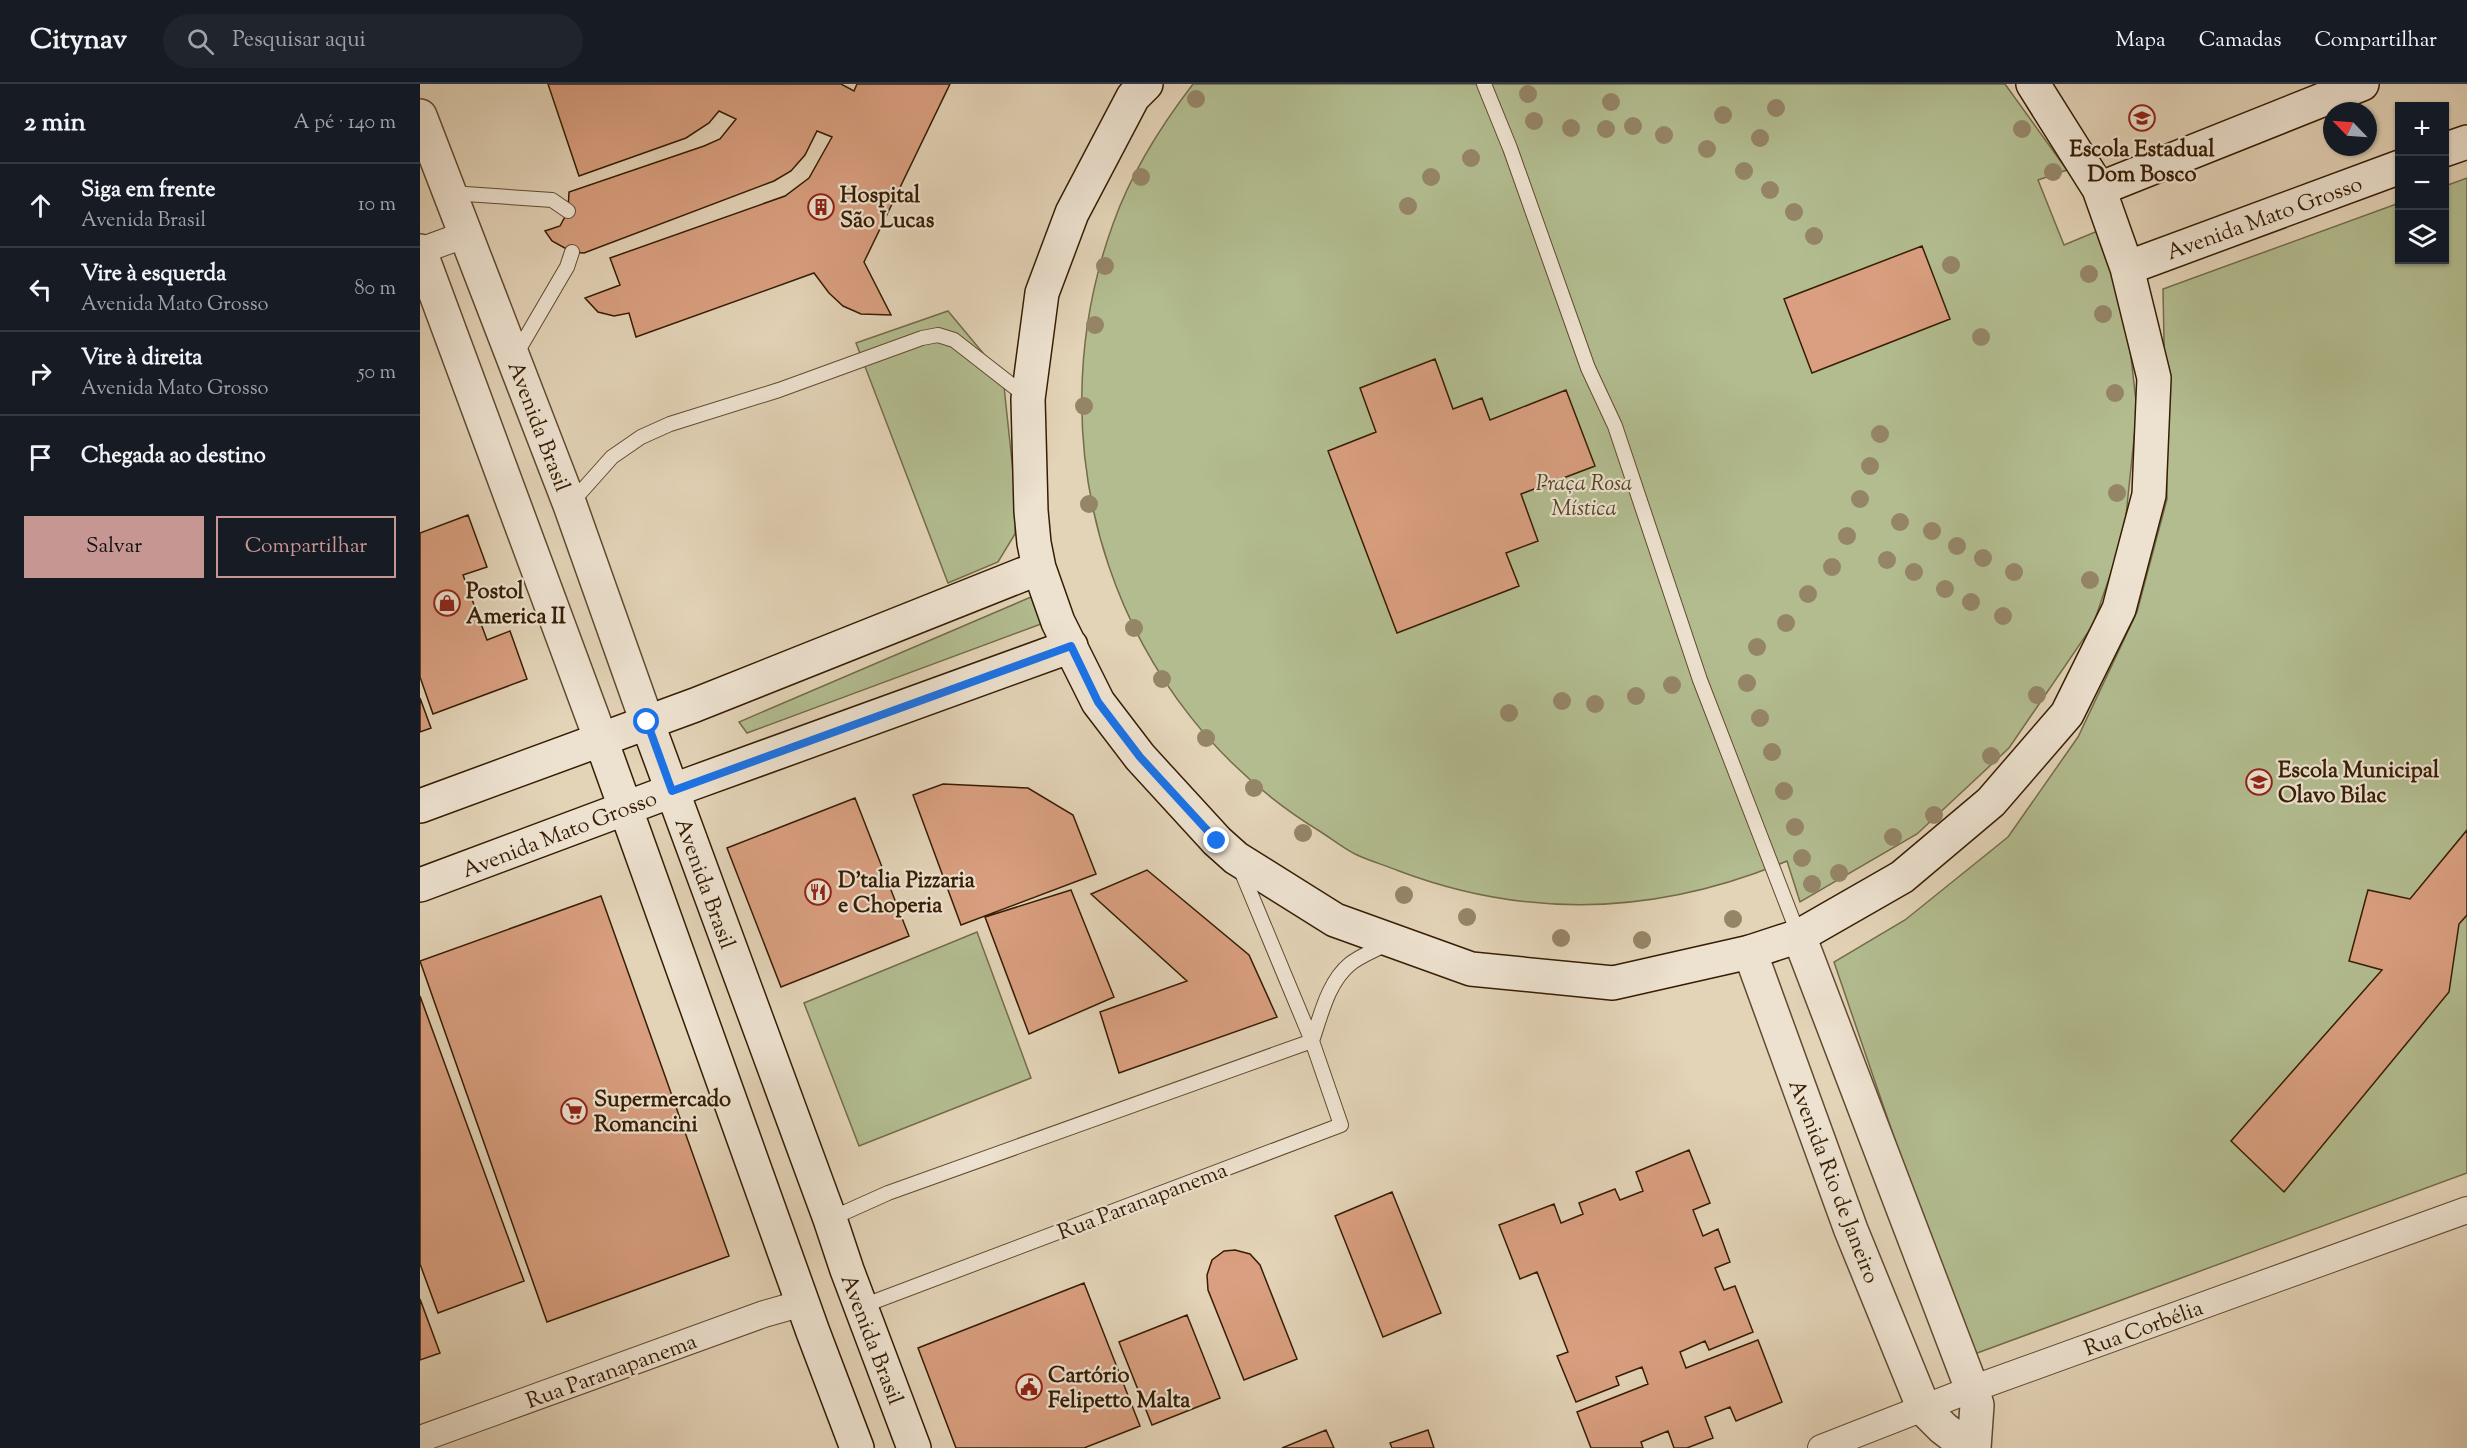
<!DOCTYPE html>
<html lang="pt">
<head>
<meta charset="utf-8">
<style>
	:root { --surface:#171b24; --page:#20242c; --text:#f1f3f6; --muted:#9ea1a6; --line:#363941; --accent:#c59692 }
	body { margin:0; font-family:"Sorts Mill Goudy",serif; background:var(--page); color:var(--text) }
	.controls { position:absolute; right:18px; top:18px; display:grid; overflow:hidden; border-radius:0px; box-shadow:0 2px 4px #0004 }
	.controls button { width:54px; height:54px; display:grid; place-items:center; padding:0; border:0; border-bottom:2px solid var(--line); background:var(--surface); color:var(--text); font:30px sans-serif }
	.compass { position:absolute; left:1903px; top:18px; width:54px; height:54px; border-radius:50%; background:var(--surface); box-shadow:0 2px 4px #0004; rotate:295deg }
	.stop { position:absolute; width:18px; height:18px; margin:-14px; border:4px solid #1a73e8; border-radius:50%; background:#fff }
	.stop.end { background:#1a73e8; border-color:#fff; box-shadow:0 2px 6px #0008 }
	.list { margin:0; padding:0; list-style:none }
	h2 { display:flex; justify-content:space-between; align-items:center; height:78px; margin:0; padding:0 24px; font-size:26px }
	h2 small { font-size:20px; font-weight:400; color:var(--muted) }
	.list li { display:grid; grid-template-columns:39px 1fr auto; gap:18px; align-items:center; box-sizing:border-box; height:84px; padding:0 24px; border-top:2px solid var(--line) }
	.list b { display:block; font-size:22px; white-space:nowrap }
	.list p { margin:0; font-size:20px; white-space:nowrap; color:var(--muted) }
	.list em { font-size:20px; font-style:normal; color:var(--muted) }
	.actions { display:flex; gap:12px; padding:18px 24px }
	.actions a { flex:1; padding:14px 0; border:2px solid var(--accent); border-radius:0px; text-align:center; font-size:21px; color:var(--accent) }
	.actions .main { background:var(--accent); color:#111 }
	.icon { flex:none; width:33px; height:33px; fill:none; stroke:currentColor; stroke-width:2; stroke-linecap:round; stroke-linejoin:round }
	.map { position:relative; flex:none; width:2047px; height:1364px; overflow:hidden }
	header { display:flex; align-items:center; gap:36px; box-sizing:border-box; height:84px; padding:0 30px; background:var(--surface); border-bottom:2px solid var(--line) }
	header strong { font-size:28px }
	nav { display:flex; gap:33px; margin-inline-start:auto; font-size:21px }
	.search { width:420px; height:54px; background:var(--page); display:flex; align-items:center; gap:15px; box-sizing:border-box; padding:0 21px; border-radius:33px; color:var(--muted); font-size:22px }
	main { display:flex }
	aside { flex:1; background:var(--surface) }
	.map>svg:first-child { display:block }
</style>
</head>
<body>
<header>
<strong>Citynav</strong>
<div class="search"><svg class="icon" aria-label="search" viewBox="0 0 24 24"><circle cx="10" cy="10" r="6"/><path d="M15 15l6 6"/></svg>Pesquisar aqui</div>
<nav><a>Mapa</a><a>Camadas</a><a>Compartilhar</a></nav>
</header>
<main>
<aside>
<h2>2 min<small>A pé · 140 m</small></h2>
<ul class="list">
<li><svg class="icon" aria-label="ahead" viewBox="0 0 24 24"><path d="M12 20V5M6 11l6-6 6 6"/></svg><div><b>Siga em frente</b><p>Avenida Brasil</p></div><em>10 m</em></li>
<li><svg class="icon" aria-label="left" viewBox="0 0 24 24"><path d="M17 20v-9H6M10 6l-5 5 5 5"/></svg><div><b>Vire à esquerda</b><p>Avenida Mato Grosso</p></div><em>80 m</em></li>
<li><svg class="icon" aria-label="right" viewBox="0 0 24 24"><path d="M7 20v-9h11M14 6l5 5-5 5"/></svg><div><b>Vire à direita</b><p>Avenida Mato Grosso</p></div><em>50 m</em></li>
<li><svg class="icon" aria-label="arrive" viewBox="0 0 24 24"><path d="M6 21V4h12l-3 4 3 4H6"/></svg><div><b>Chegada ao destino</b></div></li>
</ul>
<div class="actions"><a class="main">Salvar</a><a>Compartilhar</a></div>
</aside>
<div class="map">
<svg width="2047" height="1364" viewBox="0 0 2047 1364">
	<rect width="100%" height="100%" fill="#e3d3b7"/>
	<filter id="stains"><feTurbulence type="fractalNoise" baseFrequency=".00333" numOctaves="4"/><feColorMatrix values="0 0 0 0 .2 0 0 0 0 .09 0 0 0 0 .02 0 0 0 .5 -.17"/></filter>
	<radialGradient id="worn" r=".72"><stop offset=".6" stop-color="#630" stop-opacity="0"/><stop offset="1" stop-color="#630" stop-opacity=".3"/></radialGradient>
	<path fill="#b2bc8f" stroke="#746c49" stroke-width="1.5" d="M773,0H1585L1647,86L1618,96L1644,161L1680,146L1707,238L1717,326L1704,451L1673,541L1589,664L1497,750L1380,818L1367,777C1240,830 1109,836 979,787C965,781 949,777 935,770C923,764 912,755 901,748C694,622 611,366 693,140C711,89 740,43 773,0Z
		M2047,94V1089L1549,1272L1414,878L1485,836L1588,753L1658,653L1717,528L1747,415L1743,205L1979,119L1980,176H2024L2025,102Z
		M528,227L583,293L597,425L595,450L578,478L528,499L436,259Z
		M611,513L621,540L327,649L319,638Z
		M557,848L611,994L439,1062L384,919Z"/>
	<path fill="#d99f80" stroke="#361d03" stroke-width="1.5" d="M128,0H421L434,7L437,0H530L444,178L471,231L441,230L423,222L409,209L394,189L216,253L209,229L194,232L178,228L165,214L200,201L190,174L365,112L389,94L412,53L397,47L385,71L371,87L354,97L164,169L152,168L132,157L125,147L140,142L148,127L149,108L284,62L300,55L316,35L299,27L289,39L266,54L159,92Z
		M1502,162L1530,235L1392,289L1364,215Z
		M1015,275L1033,325L1062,314L1070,336L1146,306L1175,382L1101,410L1118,457L1086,469L1099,502L977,549L908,367L956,348L940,304Z
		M48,431L67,483L43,491L67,556L90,547L107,595L13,630L0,593V449Z
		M0,614L11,644L0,648Z
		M523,700L608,704L653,731L676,790L541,841L493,711Z
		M435,714L489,852L361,903L307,764Z
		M2047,746V831L2039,840L2029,908L1864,1108L1811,1057L1962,886L1929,877L1948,806L1990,815Z
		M727,786L829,871L857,933L699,989L680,928L767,897L671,810Z
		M651,806L694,913L609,950L565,833Z
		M181,812L309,1172L127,1238L0,877Z
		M0,912L104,1197L18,1229L0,1180Z
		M1269,1066L1290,1119L1273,1126L1283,1152L1298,1145L1310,1178L1295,1184L1304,1206L1315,1202L1333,1248L1289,1266L1285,1257L1260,1268L1266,1284L1338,1256L1362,1318L1316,1337L1310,1323L1285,1333L1293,1354L1267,1364H1254L1248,1347L1221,1358L1223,1364H1171L1157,1328L1228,1300L1222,1283L1196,1293L1199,1301L1156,1318L1137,1272L1148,1268L1117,1188L1100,1195L1079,1141L1134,1120L1141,1139L1163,1130L1159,1119L1195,1105L1200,1116L1223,1107L1216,1088Z
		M972,1108L1021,1229L963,1253L915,1132Z
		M815,1166L830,1170L840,1181L877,1275L824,1296L788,1206L787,1191L792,1176L804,1167Z
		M664,1199L720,1342L664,1364H536L498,1264Z
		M0,1215L20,1269L0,1276Z
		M767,1231L800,1314L732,1341L699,1258Z
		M906,1346L914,1364H862Z
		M1008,1346L1014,1364H972L970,1359Z"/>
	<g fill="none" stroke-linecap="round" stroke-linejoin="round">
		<g stroke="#614a30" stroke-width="16">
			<path id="service" d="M1064,0L1090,64L1168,284L1195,342L1280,596L1379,852
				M31,109L132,116L148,127
				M95,272L147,183L152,168
				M151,419L192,373L221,353L250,340L359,306L502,254L518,251L534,256L607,313
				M892,957C901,931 908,898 930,880C941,871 956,866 968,859
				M410,1135L468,1109L892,957
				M440,1223L921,1041L892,957L820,784"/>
		</g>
		<g stroke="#614a30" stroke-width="28">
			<path id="minor" d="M0,167L44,151
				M0,1355L344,1230L383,1219
				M1401,1364L1552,1305L2047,1126"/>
		</g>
		<g stroke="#614a30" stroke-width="36">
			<path id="tertiary" d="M0,32L150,421L227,638
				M0,167L181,656
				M1379,852L1552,1305L1557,1321L1554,1364
				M1330,868L1431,1146L1504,1325L1523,1344L1549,1364"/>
		</g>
		<g stroke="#361d03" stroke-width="36">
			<path id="secondary" d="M726,0L713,13L652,129L622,209L608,315L611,427L614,459L619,484L638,538L678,618L720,673L797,757L816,774L915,836L1051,885L1193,899L1330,868L1379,852L1482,793L1571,718L1647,630L1699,525L1729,411L1734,294L1707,184L1679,105L1613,0
				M2024,66L2047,58
				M1679,105L1942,0
				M1707,184L1980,83
				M227,638L410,1135L427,1186L494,1364
				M181,656L393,1248L437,1364
				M0,722L275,621L619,484
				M0,801L273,699L651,562"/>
		</g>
		<use href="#service" stroke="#ede2d0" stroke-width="14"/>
		<use href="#minor" stroke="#ede2d0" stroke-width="26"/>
		<use href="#tertiary" stroke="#ede2d0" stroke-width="33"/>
		<use href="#secondary" stroke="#ede2d0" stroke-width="33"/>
	</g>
	<g fill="#958567">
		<circle cx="1108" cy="10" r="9"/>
		<circle cx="776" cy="15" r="9"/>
		<circle cx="1191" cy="18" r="9"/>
		<circle cx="1356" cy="24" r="9"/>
		<circle cx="1303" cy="31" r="9"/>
		<circle cx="1114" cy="37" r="9"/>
		<circle cx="1213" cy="42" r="9"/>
		<circle cx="1151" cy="44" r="9"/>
		<circle cx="1186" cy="45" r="9"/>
		<circle cx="1602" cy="45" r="9"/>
		<circle cx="1244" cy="51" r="9"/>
		<circle cx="1340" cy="54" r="9"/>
		<circle cx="1287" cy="65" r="9"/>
		<circle cx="1051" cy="74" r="9"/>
		<circle cx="1324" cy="87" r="9"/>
		<circle cx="1633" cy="88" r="9"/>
		<circle cx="721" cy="93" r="9"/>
		<circle cx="1011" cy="93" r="9"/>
		<circle cx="1350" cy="106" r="9"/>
		<circle cx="988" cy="122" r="9"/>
		<circle cx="1374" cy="128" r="9"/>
		<circle cx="1394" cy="152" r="9"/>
		<circle cx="1531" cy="181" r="9"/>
		<circle cx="685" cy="182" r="9"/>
		<circle cx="1669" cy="190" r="9"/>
		<circle cx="1683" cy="230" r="9"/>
		<circle cx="675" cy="241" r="9"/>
		<circle cx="1561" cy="253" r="9"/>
		<circle cx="1695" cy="309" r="9"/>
		<circle cx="664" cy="322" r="9"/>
		<circle cx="1460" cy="350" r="9"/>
		<circle cx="1450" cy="382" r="9"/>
		<circle cx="1697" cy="409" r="9"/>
		<circle cx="1440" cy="415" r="9"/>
		<circle cx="669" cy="420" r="9"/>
		<circle cx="1480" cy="438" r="9"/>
		<circle cx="1512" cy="447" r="9"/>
		<circle cx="1427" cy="452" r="9"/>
		<circle cx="1537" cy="462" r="9"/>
		<circle cx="1563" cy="474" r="9"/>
		<circle cx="1467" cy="476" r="9"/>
		<circle cx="1412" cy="483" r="9"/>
		<circle cx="1494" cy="488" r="9"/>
		<circle cx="1594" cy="488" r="9"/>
		<circle cx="1670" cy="496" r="9"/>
		<circle cx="1525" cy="505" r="9"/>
		<circle cx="1388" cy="510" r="9"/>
		<circle cx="1551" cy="518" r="9"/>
		<circle cx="1583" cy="532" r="9"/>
		<circle cx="1366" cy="539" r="9"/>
		<circle cx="714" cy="544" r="9"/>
		<circle cx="1337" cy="563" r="9"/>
		<circle cx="742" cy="595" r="9"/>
		<circle cx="1327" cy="599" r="9"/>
		<circle cx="1252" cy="601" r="9"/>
		<circle cx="1617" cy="611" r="9"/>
		<circle cx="1216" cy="612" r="9"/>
		<circle cx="1142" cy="617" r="9"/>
		<circle cx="1175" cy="620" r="9"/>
		<circle cx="1089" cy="629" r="9"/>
		<circle cx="1340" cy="634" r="9"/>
		<circle cx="786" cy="654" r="9"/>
		<circle cx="1352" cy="668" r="9"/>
		<circle cx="1571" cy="672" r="9"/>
		<circle cx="834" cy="704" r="9"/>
		<circle cx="1364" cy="707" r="9"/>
		<circle cx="1514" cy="731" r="9"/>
		<circle cx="1375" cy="743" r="9"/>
		<circle cx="883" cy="749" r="9"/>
		<circle cx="1473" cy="753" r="9"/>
		<circle cx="1382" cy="774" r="9"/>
		<circle cx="1419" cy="789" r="9"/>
		<circle cx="1392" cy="800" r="9"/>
		<circle cx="984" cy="811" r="9"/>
		<circle cx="1047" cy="833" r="9"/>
		<circle cx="1313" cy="835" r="9"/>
		<circle cx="1141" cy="854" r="9"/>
		<circle cx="1222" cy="856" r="9"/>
	</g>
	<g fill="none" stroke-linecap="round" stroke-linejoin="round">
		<path stroke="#1a73e8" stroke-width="8" d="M227,638L252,707L651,562L678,618L720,673L797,757"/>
	</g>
	<defs>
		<g id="school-ring" transform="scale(1.35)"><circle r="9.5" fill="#ede2d0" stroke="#8f2418" stroke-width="1.5"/><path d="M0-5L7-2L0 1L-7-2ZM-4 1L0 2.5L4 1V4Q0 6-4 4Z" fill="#8f2418"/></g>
		<g id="building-ring" transform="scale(1.35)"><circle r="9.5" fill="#ede2d0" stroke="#8f2418" stroke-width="1.5"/><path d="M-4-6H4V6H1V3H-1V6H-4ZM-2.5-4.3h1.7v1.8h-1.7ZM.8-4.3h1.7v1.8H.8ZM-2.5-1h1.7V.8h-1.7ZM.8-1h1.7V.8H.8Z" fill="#8f2418"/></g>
		<g id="shop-ring" transform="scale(1.35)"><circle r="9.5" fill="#ede2d0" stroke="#8f2418" stroke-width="1.5"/><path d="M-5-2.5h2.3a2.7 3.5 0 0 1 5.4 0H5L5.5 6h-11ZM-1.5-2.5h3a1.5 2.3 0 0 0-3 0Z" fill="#8f2418"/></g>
		<g id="restaurant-ring" transform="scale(1.35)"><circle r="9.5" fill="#ede2d0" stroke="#8f2418" stroke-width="1.5"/><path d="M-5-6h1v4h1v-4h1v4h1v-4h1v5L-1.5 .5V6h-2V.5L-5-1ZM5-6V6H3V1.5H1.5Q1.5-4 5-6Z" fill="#8f2418"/></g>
		<g id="supermarket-ring" transform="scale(1.35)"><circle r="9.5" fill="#ede2d0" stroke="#8f2418" stroke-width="1.5"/><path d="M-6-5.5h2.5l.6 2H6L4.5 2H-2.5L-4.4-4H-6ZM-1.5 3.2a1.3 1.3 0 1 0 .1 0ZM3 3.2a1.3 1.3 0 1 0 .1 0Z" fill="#8f2418"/></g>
		<g id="civic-ring" transform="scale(1.35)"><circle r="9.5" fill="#ede2d0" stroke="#8f2418" stroke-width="1.5"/><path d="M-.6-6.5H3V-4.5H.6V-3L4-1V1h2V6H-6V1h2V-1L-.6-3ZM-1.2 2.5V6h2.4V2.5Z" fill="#8f2418"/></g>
	</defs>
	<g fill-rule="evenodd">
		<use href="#school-ring" x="1722" y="34"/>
		<use href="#building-ring" x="401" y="123"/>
		<use href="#shop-ring" x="27" y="519"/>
		<use href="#school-ring" x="1839" y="698"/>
		<use href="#restaurant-ring" x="398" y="808"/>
		<use href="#supermarket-ring" x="154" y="1027"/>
		<use href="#civic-ring" x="609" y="1303"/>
	</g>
	<g text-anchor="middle" stroke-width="4.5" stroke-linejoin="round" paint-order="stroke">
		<g font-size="22" font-weight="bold" fill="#361d03" stroke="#ede2d0" text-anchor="start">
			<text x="1722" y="72" text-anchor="middle">Escola Estadual<tspan x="1722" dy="25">Dom Bosco</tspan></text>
			<text x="420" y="118">Hospital<tspan x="420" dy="25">São Lucas</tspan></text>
			<text x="46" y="514">Postol<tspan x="46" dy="25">America II</tspan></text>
			<text x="1858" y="693">Escola Municipal<tspan x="1858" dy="25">Olavo Bilac</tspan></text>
			<text x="418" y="803">D'talia Pizzaria<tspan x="418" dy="25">e Choperia</tspan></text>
			<text x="174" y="1022">Supermercado<tspan x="174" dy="25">Romancini</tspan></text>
			<text x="628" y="1298">Cartório<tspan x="628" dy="25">Felipetto Malta</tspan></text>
		</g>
		<g font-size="22" fill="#361d03" stroke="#ede2d0">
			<text transform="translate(1844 133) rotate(-20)" y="8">Avenida Mato Grosso</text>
			<text transform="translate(120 342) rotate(69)" y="8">Avenida Brasil</text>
			<text transform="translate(139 749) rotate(-21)" y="8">Avenida Mato Grosso</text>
			<text transform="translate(286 799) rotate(70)" y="8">Avenida Brasil</text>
			<text transform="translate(1415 1097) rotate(69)" y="8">Avenida Rio de Janeiro</text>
			<text transform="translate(722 1116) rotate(-21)" y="8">Rua Paranapanema</text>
			<text transform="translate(1723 1243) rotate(-20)" y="8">Rua Corbélia</text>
			<text transform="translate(453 1255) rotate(69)" y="8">Avenida Brasil</text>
			<text transform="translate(191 1286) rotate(-20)" y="8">Rua Paranapanema</text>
		</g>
		<g font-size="22" font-style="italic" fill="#554526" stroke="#ede2d0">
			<text x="1164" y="406">Praça Rosa<tspan x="1164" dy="25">Mística</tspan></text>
		</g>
	</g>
	<rect width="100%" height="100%" filter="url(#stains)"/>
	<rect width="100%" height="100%" fill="url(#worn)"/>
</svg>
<div class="controls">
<button>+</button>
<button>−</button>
<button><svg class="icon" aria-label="layers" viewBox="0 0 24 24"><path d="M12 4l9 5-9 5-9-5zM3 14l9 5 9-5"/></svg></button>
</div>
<svg class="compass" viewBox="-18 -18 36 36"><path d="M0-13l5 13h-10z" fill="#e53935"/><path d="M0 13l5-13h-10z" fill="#9ea1a6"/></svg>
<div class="stop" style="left:227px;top:638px"></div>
<div class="stop end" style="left:797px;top:757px"></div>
</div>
</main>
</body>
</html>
